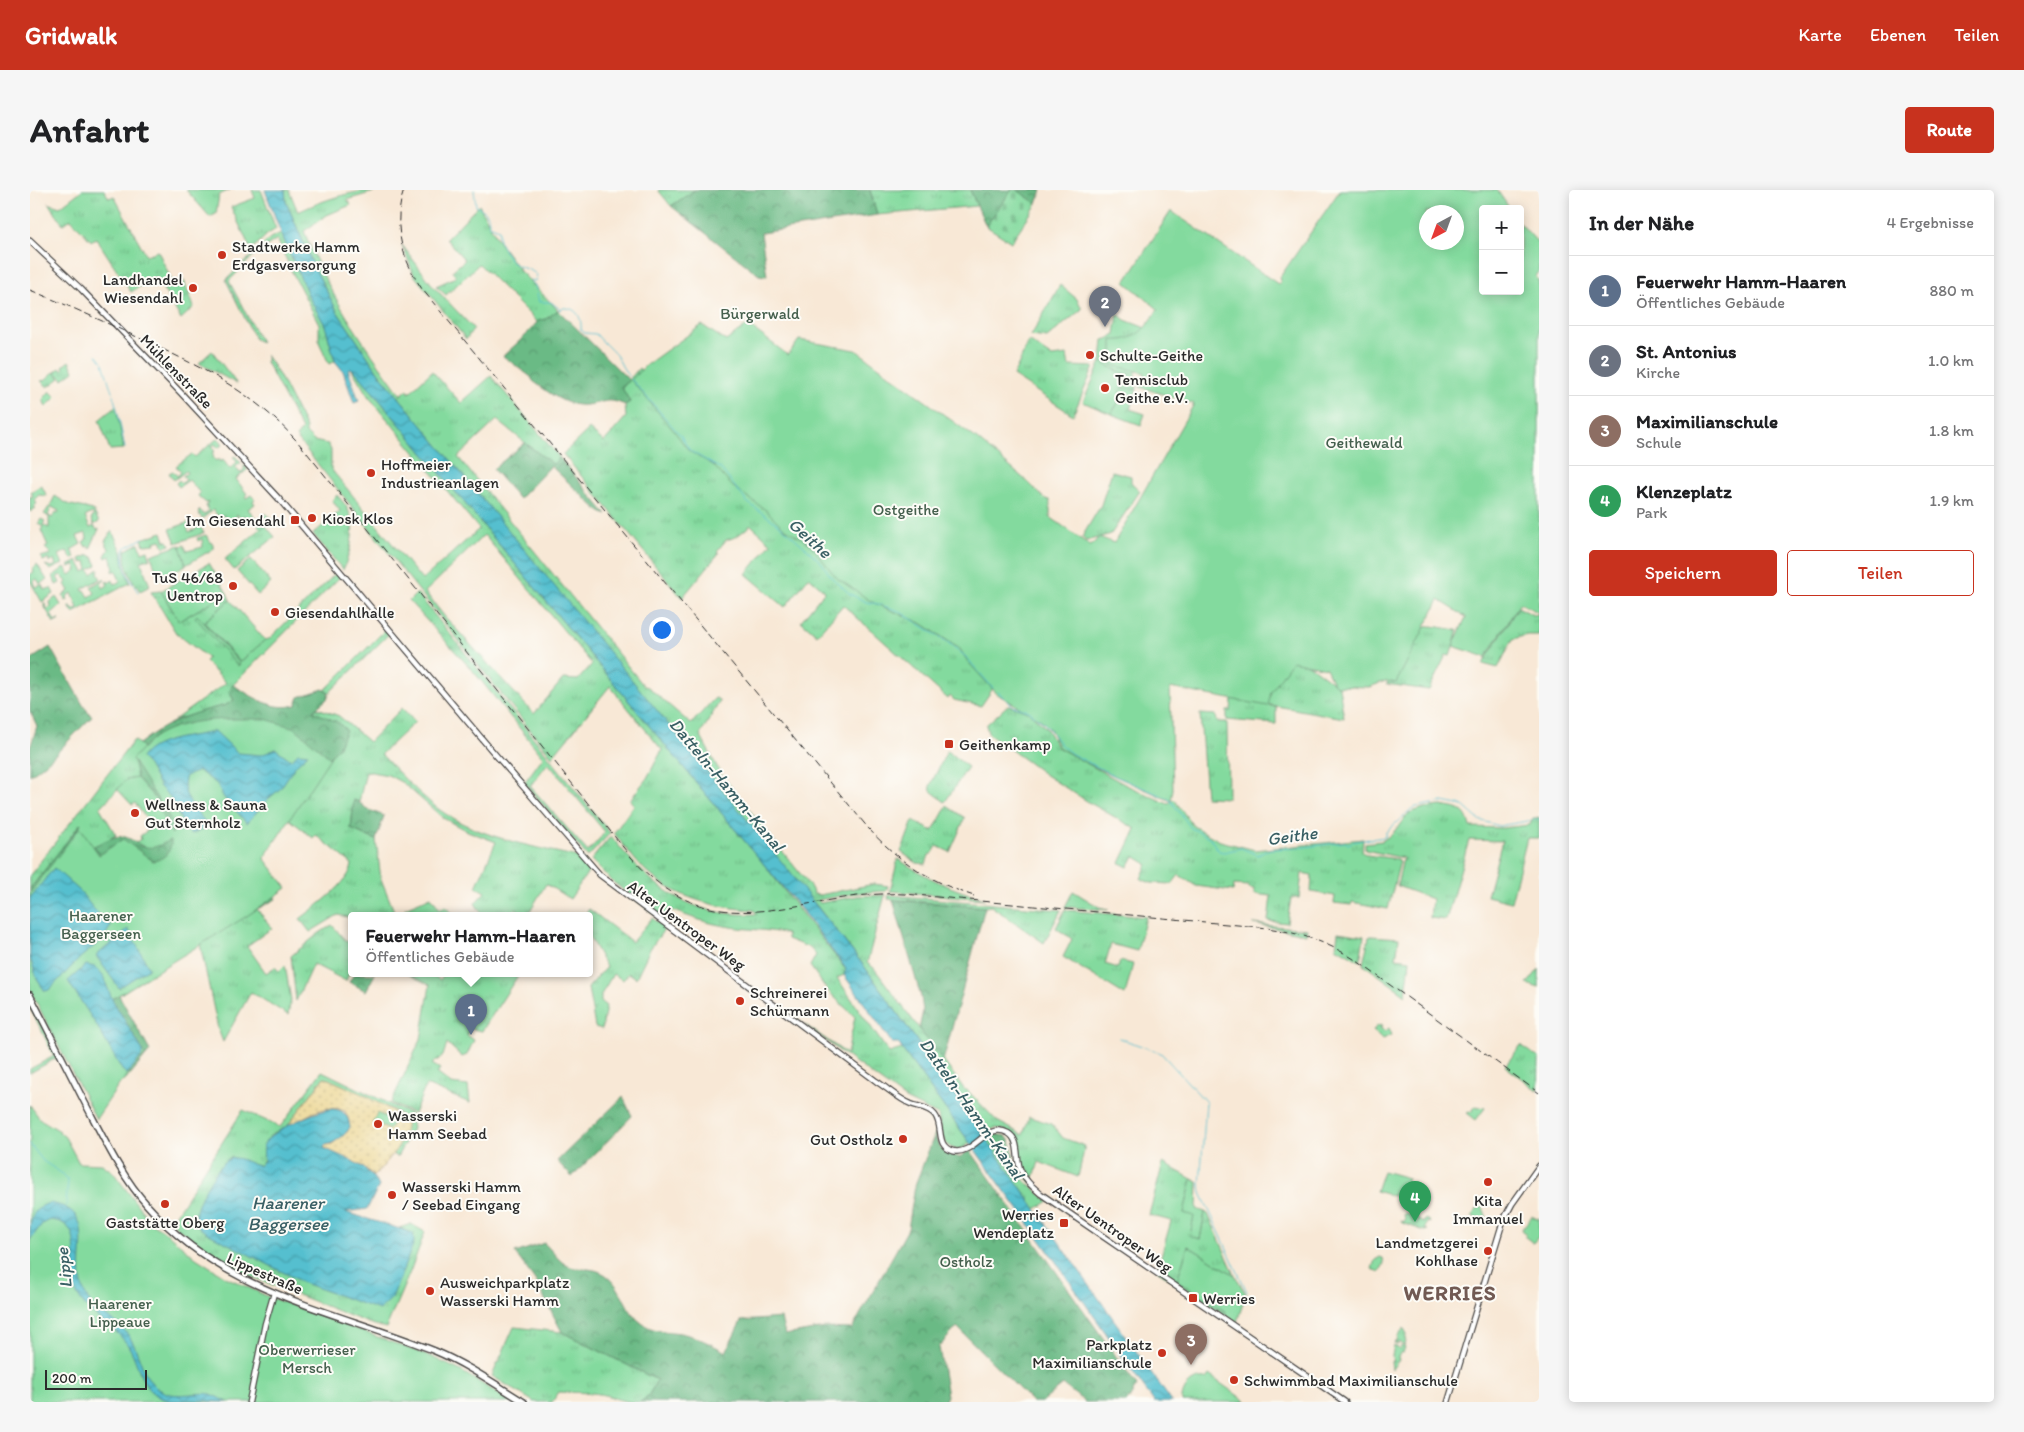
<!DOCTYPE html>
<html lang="de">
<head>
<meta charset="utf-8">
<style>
	:root { --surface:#fff; --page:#f6f6f6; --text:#202124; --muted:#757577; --line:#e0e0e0; --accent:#c8321e }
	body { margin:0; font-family:Itim,sans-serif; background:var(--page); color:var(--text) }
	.controls { position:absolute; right:15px; top:15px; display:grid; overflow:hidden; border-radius:5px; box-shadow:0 2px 12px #0003 }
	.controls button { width:45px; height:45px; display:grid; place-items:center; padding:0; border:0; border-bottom:1px solid var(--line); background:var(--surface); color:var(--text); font:25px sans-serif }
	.compass { position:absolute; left:1389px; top:15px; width:45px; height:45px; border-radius:50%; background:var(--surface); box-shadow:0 2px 12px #0003; rotate:221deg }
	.scale { position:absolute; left:15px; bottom:12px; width:102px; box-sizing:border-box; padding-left:5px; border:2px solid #2b2b2b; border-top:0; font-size:14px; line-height:18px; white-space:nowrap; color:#2b2b2b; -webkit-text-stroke:4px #fdfcf7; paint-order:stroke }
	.you { position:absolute; left:631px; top:439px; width:18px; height:18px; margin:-12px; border:4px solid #fff; border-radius:50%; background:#1a73e8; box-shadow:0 0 0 8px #1a73e833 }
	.badge { display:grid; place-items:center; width:32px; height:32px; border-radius:50%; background:var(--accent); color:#fff; font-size:16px; font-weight:700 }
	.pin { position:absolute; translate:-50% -41px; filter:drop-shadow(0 1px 2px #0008) }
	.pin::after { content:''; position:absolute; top:26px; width:18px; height:15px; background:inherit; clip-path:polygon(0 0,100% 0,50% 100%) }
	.popup { position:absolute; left:318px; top:722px; width:245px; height:65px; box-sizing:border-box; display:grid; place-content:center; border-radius:5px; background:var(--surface); filter:drop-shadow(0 1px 4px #0005); font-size:16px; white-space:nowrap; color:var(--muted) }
	.popup b { font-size:19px; color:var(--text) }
	.popup::after { content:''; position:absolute; left:50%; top:100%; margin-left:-10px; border:10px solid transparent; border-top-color:var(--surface) }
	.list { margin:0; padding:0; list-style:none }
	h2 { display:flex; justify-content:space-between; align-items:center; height:65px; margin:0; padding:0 20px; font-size:21px }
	h2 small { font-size:16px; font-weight:400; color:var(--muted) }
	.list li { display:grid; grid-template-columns:32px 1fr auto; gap:15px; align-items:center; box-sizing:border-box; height:70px; padding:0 20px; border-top:1px solid var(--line) }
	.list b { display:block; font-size:19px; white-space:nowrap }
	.list p { margin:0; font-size:16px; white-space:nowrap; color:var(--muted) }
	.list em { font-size:16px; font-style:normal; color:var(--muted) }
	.actions { display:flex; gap:10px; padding:15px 20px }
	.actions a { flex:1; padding:11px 0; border:1px solid var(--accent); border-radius:5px; text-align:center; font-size:18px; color:var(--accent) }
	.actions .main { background:var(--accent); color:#fff }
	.map { position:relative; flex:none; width:1509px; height:1212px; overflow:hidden; border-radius:5px }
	header { display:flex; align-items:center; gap:30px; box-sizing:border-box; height:70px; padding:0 25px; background:var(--accent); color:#fff }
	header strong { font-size:24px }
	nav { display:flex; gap:28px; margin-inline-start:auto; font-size:18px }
	.intro { display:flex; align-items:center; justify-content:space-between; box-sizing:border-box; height:120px; padding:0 30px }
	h1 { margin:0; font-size:35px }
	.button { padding:12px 22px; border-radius:5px; background:var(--accent); color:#fff; font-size:18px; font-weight:700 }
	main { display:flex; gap:30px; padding:0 30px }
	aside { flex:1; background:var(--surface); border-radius:5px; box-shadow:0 2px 12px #0003 }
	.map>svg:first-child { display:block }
</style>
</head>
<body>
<header>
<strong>Gridwalk</strong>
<nav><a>Karte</a><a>Ebenen</a><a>Teilen</a></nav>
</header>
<div class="intro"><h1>Anfahrt</h1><a class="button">Route</a></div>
<main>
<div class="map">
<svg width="1509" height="1212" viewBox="0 0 1509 1212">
	<defs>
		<pattern id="grass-tufts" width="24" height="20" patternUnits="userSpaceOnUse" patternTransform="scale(1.25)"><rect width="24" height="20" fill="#83da9e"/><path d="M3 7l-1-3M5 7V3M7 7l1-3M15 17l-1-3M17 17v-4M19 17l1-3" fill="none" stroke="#71bb88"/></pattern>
		<pattern id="forest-crowns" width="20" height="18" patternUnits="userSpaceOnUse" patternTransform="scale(1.25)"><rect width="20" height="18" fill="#6aba85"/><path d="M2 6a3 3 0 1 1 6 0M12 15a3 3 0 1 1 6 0" fill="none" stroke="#57976d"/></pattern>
		<pattern id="sand-dots" width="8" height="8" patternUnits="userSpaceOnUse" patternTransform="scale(1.25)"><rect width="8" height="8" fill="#eeda9e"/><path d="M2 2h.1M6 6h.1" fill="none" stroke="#cb8" stroke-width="1.8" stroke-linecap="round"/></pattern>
		<pattern id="cemetery-stones" width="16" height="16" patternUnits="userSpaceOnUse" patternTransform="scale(1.25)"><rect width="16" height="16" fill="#83da9e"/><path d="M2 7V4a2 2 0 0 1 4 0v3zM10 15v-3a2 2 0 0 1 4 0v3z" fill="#71bb88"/></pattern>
		<pattern id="water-waves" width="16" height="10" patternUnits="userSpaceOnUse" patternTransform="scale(1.25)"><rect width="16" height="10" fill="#54bfcf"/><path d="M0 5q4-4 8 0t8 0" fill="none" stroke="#469ba8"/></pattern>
	</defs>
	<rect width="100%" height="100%" fill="#fdfcf7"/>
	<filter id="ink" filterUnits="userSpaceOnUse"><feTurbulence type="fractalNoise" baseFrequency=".02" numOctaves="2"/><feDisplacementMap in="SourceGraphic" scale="10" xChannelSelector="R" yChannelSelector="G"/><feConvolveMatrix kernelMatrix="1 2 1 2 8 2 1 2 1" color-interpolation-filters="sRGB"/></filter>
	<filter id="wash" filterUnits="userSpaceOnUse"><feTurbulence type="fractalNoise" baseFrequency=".0096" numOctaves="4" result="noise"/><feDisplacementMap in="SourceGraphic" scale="20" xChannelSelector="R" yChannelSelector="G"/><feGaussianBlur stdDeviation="1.12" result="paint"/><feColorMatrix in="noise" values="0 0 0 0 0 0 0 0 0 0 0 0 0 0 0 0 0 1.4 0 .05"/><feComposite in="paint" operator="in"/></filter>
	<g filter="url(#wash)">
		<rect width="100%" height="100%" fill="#f8e8d6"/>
		<path fill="url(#grass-tufts)" stroke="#578264" fill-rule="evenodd" d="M52,0H74L79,8L84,6L116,65L128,61L142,91H154L164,117L151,129L126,87L101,102L66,48L61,51L41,29L33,34L18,13L30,17Z
			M156,0H200L189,5L186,24L180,27Z
			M222,0H231L246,39L238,44L221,60L201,17L225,8Z
			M255,0H259L268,22C293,10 322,0 350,0L317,10L321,15L297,25L274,41C297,102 332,152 371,205L378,199L379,203L402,181L431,213L461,186L530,268L523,275L467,230L428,267L614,496L618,497L661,534L684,509L686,508L690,511L670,545L691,584L780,696L784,704L790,705L844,694L858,696L856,701L827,703L788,710L790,713L827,706L855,705L837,773L844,778L935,900H937L967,931L993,945L999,927L1022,934L1033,948L1055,956L1048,987L1009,972L1002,993C997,988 992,983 990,976C984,956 993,941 965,938L953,944L834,776L790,720L348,182L308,123L284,77L256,12Z
			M628,0H665L641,16Z
			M840,0H940L947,16L847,25Z
			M449,15L469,52L490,81L528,120L516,129L507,132L449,74L416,105L406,96L426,87L422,81L435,70L416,49Z
			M251,43L280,109L295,135L305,171L299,174L289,152V134L263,84L247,49L225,64L199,91L231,152L225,149L196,90L240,48Z
			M372,55L403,96L444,139L436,149L384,85Z
			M1030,95L1047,109L1052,119L1017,148L1001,146Z
			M1088,124L1095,130L1157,154L1107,180L1105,185L1089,182L1071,172L1073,150L1080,148L1085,144Z
			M999,151L1022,167L1037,165L1039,176L1064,177L1043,225L983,186Z
			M182,161L207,194L169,173Z
			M236,165L249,185L276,238V243L284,251L298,254L301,260V279L392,390L449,339L338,206L321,178L328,184L732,672L816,780L814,785L807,788L859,863L872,859L940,953L932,959C911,961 911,941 908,925L875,909L754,820L817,864L825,827L797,800L780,776L786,765L780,758L757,749V744C736,739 716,740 695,736C677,733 659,727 642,720L633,731L583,692L561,670L581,646C620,696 659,728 727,724L724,720C686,718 645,708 616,681C604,670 594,656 584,643L604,615L600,610L617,588L632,560L580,496L522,567L266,247L272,240L236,172ZM454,345L562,474L548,490L533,489L504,524L415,427L395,402Z
			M39,171L44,181L33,189L25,182L30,178L32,180L34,178L33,176Z
			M609,178L707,271L780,350L842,412L891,433L930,459L964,497L951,516L924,510L920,506L918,509L813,415L787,445L771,431L795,401L779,387L755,417L716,384L741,353L721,335L706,347L696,350L687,361L689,363L652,408L533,264L559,239L574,252L596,227L595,215L600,212L592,198Z
			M24,182L30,188L18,197L11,191L15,190Z
			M1092,198L1107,199L1100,219L1115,224L1111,235L1081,224L1093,205L1089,202Z
			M86,216L94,259L80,260L69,230Z
			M1082,281L1101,286V292L1110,301L1081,344L1056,351L1052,347L1071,315Z
			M307,305C310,309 315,313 317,318C328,336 320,363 313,380L283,344L310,321L302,310Z
			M235,335L245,347L204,380L195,369Z
			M109,353L112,362L118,360L120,368L111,372L120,396L110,401C102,390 92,375 96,360Z
			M150,355L156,375L129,390L121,365Z
			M307,382L311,386L203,495L199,502L204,510L196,515L144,530L196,493L175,471L178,468L146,443L121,402L131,401L149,431L197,403L200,410L174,432L210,472L235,450L239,449Z
			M387,403L580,643L558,667L494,593L513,567L444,482L379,411ZM518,573L575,642L558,662L500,596Z
			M1488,417L1503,425L1509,424V445H1497L1483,449L1468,478L1453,474Z
			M1402,436L1428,440L1420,466L1416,465L1399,500L1356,494L1362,488L1388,439Z
			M355,440L359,444L299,503L295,500Z
			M1266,465L1309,497L1314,528L1235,514L1248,485Z
			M1202,508L1246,517V534L1197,530V521H1201Z
			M978,515L999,522L1016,538L1027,557L1096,595L1138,614L1144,609L1163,636L1190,651L1225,660L1333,649L1332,662L1337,665L1368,669L1370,671L1358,719L1322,712L1321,715L1304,713L1305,706L1281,702L1282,685L1272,683L1269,708H1261L1257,733L1238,731L1241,706L1224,704V699L1219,698V696L1204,695L1203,701L1166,696L1149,685L1142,694L1121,693L1111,689L1117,674L1104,666L1098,677L1090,673L1106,639L1060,613L1017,586L958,543L956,535Z
			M288,518L309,526L339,552L372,518L385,532L351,564C367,581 383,598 401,613C440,647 503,656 552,668L560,679L540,709L516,694L497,726L486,719L479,726H453L445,713L455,702L446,697L466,652L435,640L413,628L373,593L358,585L336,581L329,612L324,610L321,639L346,650L351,689L364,721L360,722L361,726H322V728L308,725L280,742L270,729C284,718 321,692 322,674L286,645L283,648L258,628L303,563L308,558L295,528L283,521Z
			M1170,524L1186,525L1187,532H1197L1198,608L1176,607Z
			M104,550L116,560L111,568L105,574L107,588L96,590L70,618L86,645L79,649L70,664L74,678L38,656L48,637L0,699V685Z
			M917,561L938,577L915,612L901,601L900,596Z
			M917,616L935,628L920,662L907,656L903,663L899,665L896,674L887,673L871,662L883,631L903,641Z
			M1411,616C1428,619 1436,618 1440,637L1472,638L1500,635L1502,629L1509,627V648H1497L1481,712L1457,706L1472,651L1439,650L1416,730L1400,728L1402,709L1367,696L1373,668L1335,660V653L1352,651L1362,644L1379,623L1394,618Z
			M868,669C896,688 924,700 955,709L860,701Z
			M1043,701L1069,717L1078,719V720L1035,717Z
			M859,705L1031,720L1014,753L961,716L955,717L858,709Z
			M401,707L410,719L416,716L423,726H403L393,722L392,726H378L375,718Z
			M227,719L242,738L217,756L236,783L245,777L249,781L255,775L261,810L258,825L221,802L193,852L188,839L170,754Z
			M559,719L602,752L622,728L635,738L620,759L606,788L599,783L593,790L583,784L571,805V812L576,816L572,839L565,837L558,798L576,777L560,748V726H554Z
			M1035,720L1116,727L1107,761L1081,754L1075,774L1088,778L1090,771L1103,774L1095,805L1033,767L1042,749L1026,738Z
			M1223,734L1277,739L1276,744Z
			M302,735L315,750L322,755V775L316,791L283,774L266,811L261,766L288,744Z
			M1308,742L1334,746L1330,771L1306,757Z
			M1341,746L1369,748L1366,768L1380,770L1376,805L1333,774L1339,747Z
			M1509,779V798L1497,794Z
			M378,784H401L410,790L414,784H489L452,841L441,839L437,845L444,850L437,865L432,867L417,853L413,866L402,874L410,879L407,883L421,894L438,896L440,913L396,895L384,924L361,913L391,849L400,795Z
			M0,809L30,866L0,883V879L24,866L0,817Z
			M1491,855L1509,868L1508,901L1475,876Z
			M292,881L380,924L383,938L367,967L362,964L368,955L369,923L294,887L256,938L241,945L233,956L234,971L229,976C216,974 214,968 199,968L220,1065L274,1093L308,1105L375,1040L369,1038L381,1034L395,1042L380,1082L356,1138L338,1133L205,1080L169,1057L141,1032L213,920L250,937Z
			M960,948L986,986L988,985L1019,1011L1006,1019L957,950Z
			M1133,973L1162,989L1154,1023L1164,1026L1170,1049L1175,1022L1178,1024L1205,1085L1158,1056L1146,1093L1127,1080L1141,1031L1119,1025Z
			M1149,1092L1196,1122L1195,1125L1148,1094Z
			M484,1137L532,1142L627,1190C623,1197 619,1208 611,1212C602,1212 592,1211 584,1208C567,1201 547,1203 529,1202L522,1212H504L462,1186Z
			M1374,1138L1377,1145L1375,1156L1369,1152L1368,1155L1364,1153L1365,1151L1367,1152L1368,1146Z
			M1364,1155L1370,1160L1371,1156L1375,1157L1373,1163L1371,1162L1368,1167L1369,1170L1362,1179L1361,1171L1364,1172L1362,1166Z"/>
		<path fill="url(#forest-crowns)" stroke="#4a7258" d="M665,0H840L847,25L731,43L737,86L729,85L641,16Z
			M940,0H982L956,36Z
			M987,0H1012L1007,14Z
			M528,120L599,190L592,198L600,212L595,215C577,207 574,213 556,215C536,217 518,202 503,191L501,187L473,166L495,146L509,130L516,129Z
			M495,253L523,274L530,268L577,325L570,322L521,276L489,309L463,279Z
			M20,457L53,515L62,527C41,546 24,570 0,585V558L7,536L0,521V470Z
			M203,495C222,506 243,522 266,515L269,507L293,499L299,503L297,509L283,521C294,527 308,530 316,540L308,558L303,563L258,628L227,667L239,698L246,709L209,729L89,805L120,861L94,892L35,794L0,768L74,678L70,664L64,656C86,646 91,640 112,657L143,649L131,623L128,612L107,588L104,574L111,568L116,560L109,554C140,530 159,524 196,515L204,510L199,502Z
			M324,610L329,612L337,619L354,626L346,650L321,639Z
			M51,633L38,656L0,708V699Z
			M863,710L955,717L913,871L889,839L893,821L891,807Z
			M324,784H345L336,801L319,792Z
			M593,907L602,926L542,987L527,971Z
			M906,941C905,957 915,965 930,967L940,960L1107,1196L1097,1212H1055L1033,1195L1012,1212H1002L927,1137L909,1157L917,1206L914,1212H610L619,1205L627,1190L532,1142L505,1090L485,1063L514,1053C521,1059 528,1070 536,1075C549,1082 561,1075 576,1085C593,1097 595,1122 613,1134C625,1142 637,1141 650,1143C666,1146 681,1154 696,1162L711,1131L751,1128L755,1145L795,1138L822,1139L878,1039L885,995Z
			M964,944L976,946C986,956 982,973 988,985L987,986L960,948Z"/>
		<path fill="url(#sand-dots)" stroke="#8c8264" d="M294,887L332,904L376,928C379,949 357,972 344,986L332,976L294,958L295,955L302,954L318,941L319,931L315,921C293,912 274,928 256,938Z"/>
		<path fill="url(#cemetery-stones)" stroke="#578264" d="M982,0H987L1007,14L981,52L956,36Z"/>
		<path fill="#83da9e" stroke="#578264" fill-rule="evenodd" d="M1310,0H1467L1480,19H1453V101H1490V33L1509,54V82L1506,86L1509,93V423L1490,413L1456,467L1423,456L1436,427L1409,410L1366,493L1356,491L1339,497L1307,496L1303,493L1296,478L1262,471L1241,502L1238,516L1140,498L1143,599L1141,611L1054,572L1028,557L1021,540L1011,530L967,504L938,472L930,459L891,433L842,412L807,388L779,353L754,338L737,321L702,296L683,275L659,261L644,241L601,190L616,175L672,135L696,151L718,135L758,165L769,150L826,160L947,249L999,293L1015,309L1020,310V327L1061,356L1069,347L1084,353L1164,214L1110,197L1115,183L1082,175V150C1106,152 1116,138 1128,119L1095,92L1141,21L1248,94L1251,91L1250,87ZM1396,22H1426V52H1396Z
			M1071,172L1089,182L1105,185L1107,199L1092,198L1089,202L1093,205L1081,224L1053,212Z
			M20,201L26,207L16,217L13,209Z
			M188,248L193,254L188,258L185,254L181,257L185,261L182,263L184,265L183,267L186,271L188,269L190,272L193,270L200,279L207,272L203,267L205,266L211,273L205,277L210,283L214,280V275L218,279L206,289L217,304L215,306L216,308L221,305L225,309L223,311L225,314L218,319L225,327L217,333L215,331L218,329L214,325L210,328L207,324L206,325L207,328L200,335L198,333L196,335L194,332V325L189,327L183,320L172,329L168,322L170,320L174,325L179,321L176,316L178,312L176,313L168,306L170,303L159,290L149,297L146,293L149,290L152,293L156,290L153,286L157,283L156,281L144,290L139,283L143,281L147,286L151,282L146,276L162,264L165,267Z
			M11,295L17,306L9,305L4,310L7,313L4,317L6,318L0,322V306L1,307L3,306L1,302Z
			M25,306L41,316L42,315L63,320L69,332L64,335L61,328L64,326L62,323L55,327L60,338L64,336L67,340L69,339L60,359L59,356L56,357L53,352L57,349L56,343L47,346L51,354L41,360L45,367L42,369L37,361L29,365L33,374L20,380L15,375L22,377L26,375L24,370L19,372V368L13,371L11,367L21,364L15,358L18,356L11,340L13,337L8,334L11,329L15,331L13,335L19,338V327L14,324L19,317L21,319L18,325L22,328L26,322L28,323L29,321L20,316Z
			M236,323L242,330L231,339L228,336L231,332L229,329Z
			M160,332L161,335L157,337L159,342L167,339L165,333L167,332L174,343L146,353L140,339Z
			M82,341L92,361L94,376L100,393L43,423L39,416L40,415L43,420L48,418L42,403L37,406L38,410L36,411L33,405L39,401L35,394L37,392L31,385L27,387L30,393L26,395L23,386L35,377L40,385L47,380L45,375L39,377L38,376L48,371L54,382L58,380L56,371L52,373L50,369L59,365L63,367L67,375L59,380L62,384L69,379L68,384L71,389L52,399L53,401L55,400L59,407L65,403L61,397L74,389L75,390L71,393L73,398L78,395L76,392L78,391L79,393L82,390L85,394L90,391L86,380L83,382L82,381L84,379L80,366L76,368L75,366L79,359L75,351Z
			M132,342L135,351H138L140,355L134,357L131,350L124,352L125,354L114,355L112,349Z
			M176,345L183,355V359L156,375L150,356L154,355L157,361L173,357L172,349L168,351L167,348Z
			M221,369L241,393L228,405L207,381Z
			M179,373L197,403L149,431L131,401Z
			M7,374L17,390L10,394L7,389L3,391L5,397L12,395L14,400L21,398L24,404L12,412L0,391V384L4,382L3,379Z
			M26,407L31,415L21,424L25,431L29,429L30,430L24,433L13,414H15L17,419L21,417L20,412Z
			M200,410L235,450L210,472L174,432Z
			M167,425L210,474L208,476L165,427Z
			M235,529L265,538L300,568L234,668L257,698L217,726L82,809L115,865L89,895L66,929L0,800V703L50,637L69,665L93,649L123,671C134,669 142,662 141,650C128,656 119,662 106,652L111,649L110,646L122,637L105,613L102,615L87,599L96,590L107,588L128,612L131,623L142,644L143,633L102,569C111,560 121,548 131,543C163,527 201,529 235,529Z
			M1352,835L1350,838L1355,841L1359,838L1362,845L1353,849L1343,841L1347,836Z
			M0,915L10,929L30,941L29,942L35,947L49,973L72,974L83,982L121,1033L133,1040L166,1068L196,1087L239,1107L402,1167L431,1181L482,1212H0Z
			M1446,916L1455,918L1446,930L1437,923L1442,921Z
			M347,923L364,931L359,940L343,932Z
			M1353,981L1378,988L1373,1003L1366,1001L1363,1006L1346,1001Z
			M1162,989L1168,992L1167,1019L1175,1022L1170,1049L1160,1046L1164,1026L1154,1023Z
			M1452,1016L1458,1030L1457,1031L1442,1027L1446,1019Z
			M1375,1023L1388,1027L1387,1029L1394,1032L1395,1029L1399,1031L1400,1033L1397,1032L1395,1039L1398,1040L1395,1041L1372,1033L1371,1031L1374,1032L1375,1026L1373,1025Z
			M1502,1026L1507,1029L1509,1028V1046L1503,1053L1494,1046L1496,1044L1491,1040Z
			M1158,1056L1205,1085L1216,1104L1207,1132L1195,1125L1196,1122L1148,1091L1146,1093Z
			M1350,1067L1353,1068L1354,1073L1350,1082L1342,1079L1345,1070Z
			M1179,1185L1217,1212H1152C1151,1198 1162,1187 1176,1189Z"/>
		<path fill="url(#water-waves)" stroke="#40757d" d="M235,0H255L256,12L284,77L308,123L348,182L747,666L834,776L1142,1212H1124L1019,1062L872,859L868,853H862L814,785L816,779L770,718L328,184L321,178L318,179L329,211L324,213L313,181L305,171L295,135L280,109L251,43Z
			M185,541L208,563L231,565L246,559L261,570L268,563L278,564L266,575L250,599L238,609L217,633L194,608L187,594L169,581L156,586C148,605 168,621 178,636L162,644L156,640L140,607L130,597L118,575L111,568C125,547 162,548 185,541Z
			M24,678L50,701L62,717L81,736L73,749L51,767L19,800L15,801L8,791L0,768V708Z
			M98,739L119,778L89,798L66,766Z
			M56,775L65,777L73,786L82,809L113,861L111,867L97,884L92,880L67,836L38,791Z
			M300,919C313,919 318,924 320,937C316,945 304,954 295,955L294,958C316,969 336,973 349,996L337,1019L315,1022L383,1043L384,1052L362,1108L349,1120L274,1093L177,1043C174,1041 169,1038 167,1035C158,1022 185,981 195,971C208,963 217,974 229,976L234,971L233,956C239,941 284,922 300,919Z
			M19,1013C75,1021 38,1070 56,1106C63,1122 84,1128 95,1141C110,1157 109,1183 126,1197C142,1211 162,1201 181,1204C187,1206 193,1210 198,1212C186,1212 173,1210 160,1210C150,1211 140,1212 130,1208C109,1197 109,1171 97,1154C83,1134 56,1125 46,1102C37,1078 60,1032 19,1030L12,1034L0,1050C0,1030 0,1020 19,1013Z"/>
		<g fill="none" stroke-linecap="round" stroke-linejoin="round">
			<path stroke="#54bfcf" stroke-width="1" d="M444,0L446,16C456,21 459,23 459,35L469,39V51C474,57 475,65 482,72C488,78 500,78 507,85L505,91L500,90L505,95L509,112H521L531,120L533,118C547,117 552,128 551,140L555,143L566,144C572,152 580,158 586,165C591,173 593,180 599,186
				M67,165L73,173L82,202
				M601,189L651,246L660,261L691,279L717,312L752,337L776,358L792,373L801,387L820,404L836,412L848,414L869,421L920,454L935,466L963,498
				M83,205L87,219L95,258
				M108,402C99,389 90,374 95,358L113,348
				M968,502L983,516L999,521L1016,535L1031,555L1042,564L1087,587L1137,608L1142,612L1161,638L1179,647L1189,661L1194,662L1211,658L1228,665L1240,659L1268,658L1315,652L1318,654C1325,650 1344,649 1355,647L1356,642L1378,622L1386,617L1413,612L1433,616L1449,630L1469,636L1509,629
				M1089,848L1131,863L1176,912L1170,995L1171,1003L1217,1102
				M0,954L13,971L34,985L38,990L36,1017"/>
		</g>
	</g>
	<g filter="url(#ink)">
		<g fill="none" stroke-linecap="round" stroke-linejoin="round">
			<g stroke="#4a4745" stroke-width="7">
				<path id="tertiary" d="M0,51L51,99L151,203L249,309L464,563L570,685L846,891C857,898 869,909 881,914C889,917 900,918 905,925C914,937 905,956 923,961C944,966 956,931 978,943C991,950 985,970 991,981C995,991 1003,997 1011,1004L1315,1212
					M219,1212L235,1134L244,1103
					M1418,1212L1473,1031L1482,1014L1509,976"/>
			</g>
			<g stroke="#4a4745" stroke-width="8">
				<path id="secondary" d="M0,805C18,841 37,877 55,913C74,949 91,986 118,1016C195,1104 302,1119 405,1161C436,1174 465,1194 494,1212"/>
			</g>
			<use href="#tertiary" stroke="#fff" stroke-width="4.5"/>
			<use href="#secondary" stroke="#fff" stroke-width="5"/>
			<path stroke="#2b2b2b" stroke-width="1" stroke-dasharray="8 4" stroke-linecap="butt" d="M374,0C362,35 372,69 392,99L839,639C868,671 903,693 944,706
				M0,100C42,117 84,136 126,156C187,185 233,209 277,263L601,667C688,766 770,699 875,704L1229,737C1264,741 1297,751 1327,771L1509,903"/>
		</g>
	</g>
	<g fill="#c8321e" stroke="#fdfcf7" stroke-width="2">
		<circle cx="192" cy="65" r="5"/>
		<circle cx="163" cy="98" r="5"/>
		<circle cx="1060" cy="165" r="5"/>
		<circle cx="1075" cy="198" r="5"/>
		<circle cx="341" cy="283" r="5"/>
		<circle cx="282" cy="328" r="5"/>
		<rect x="260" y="325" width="10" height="10" rx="2.5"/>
		<circle cx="203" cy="396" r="5"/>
		<circle cx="245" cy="422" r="5"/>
		<rect x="914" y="549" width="10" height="10" rx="2.5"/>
		<circle cx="105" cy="623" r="5"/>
		<circle cx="710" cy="811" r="5"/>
		<circle cx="348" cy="934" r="5"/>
		<circle cx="873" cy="949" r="5"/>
		<circle cx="1458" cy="992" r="5"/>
		<circle cx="362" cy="1005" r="5"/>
		<circle cx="135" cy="1014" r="5"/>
		<rect x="1029" y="1028" width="10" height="10" rx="2.5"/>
		<circle cx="1458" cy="1061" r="5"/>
		<circle cx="400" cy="1101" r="5"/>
		<rect x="1158" y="1103" width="10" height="10" rx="2.5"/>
		<circle cx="1132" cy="1163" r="5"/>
		<circle cx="1204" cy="1190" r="5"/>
	</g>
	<g text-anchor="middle" stroke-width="4" stroke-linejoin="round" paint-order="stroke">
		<g font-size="16" fill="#2b2b2b" stroke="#fdfcf7" text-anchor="start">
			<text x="202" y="62">Stadtwerke Hamm<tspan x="202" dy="18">Erdgasversorgung</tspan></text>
			<text x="153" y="95" text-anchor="end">Landhandel<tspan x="153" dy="18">Wiesendahl</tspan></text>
			<text x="1070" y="171">Schulte-Geithe</text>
			<text x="1085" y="195">Tennisclub<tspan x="1085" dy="18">Geithe e.V.</tspan></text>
			<text x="351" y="280">Hoffmeier<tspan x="351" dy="18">Industrieanlagen</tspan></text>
			<text x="292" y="334">Kiosk Klos</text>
			<text x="255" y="336" text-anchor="end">Im Giesendahl</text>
			<text x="193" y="393" text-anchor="end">TuS 46/68<tspan x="193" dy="18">Uentrop</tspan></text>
			<text x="255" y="428">Giesendahlhalle</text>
			<text x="929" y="560">Geithenkamp</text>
			<text x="115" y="620">Wellness &amp; Sauna<tspan x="115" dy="18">Gut Sternholz</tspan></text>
			<text x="720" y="808">Schreinerei<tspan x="720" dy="18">Schürmann</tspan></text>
			<text x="358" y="931">Wasserski<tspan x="358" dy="18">Hamm Seebad</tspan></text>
			<text x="863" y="955" text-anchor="end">Gut Ostholz</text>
			<text x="372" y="1002">Wasserski Hamm<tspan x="372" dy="18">/ Seebad Eingang</tspan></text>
			<text x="1458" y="1016" text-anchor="middle">Kita<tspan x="1458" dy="18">Immanuel</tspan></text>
			<text x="1024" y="1030" text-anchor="end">Werries<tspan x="1024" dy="18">Wendeplatz</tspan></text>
			<text x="135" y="1038" text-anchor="middle">Gaststätte Oberg</text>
			<text x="1448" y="1058" text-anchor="end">Landmetzgerei<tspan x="1448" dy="18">Kohlhase</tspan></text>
			<text x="410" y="1098">Ausweichparkplatz<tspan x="410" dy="18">Wasserski Hamm</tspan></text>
			<text x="1173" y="1114">Werries</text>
			<text x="1122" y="1160" text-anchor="end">Parkplatz<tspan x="1122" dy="18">Maximilianschule</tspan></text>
			<text x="1214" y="1196">Schwimmbad Maximilianschule</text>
		</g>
		<g font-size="16" fill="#45604e" stroke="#fdfcf7">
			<text x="730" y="129">Bürgerwald</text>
			<text x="1334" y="258">Geithewald</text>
			<text x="876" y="325">Ostgeithe</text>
			<text x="71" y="731">Haarener<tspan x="71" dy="18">Baggerseen</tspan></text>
			<text x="936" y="1077">Ostholz</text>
			<text x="90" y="1119">Haarener<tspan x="90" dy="18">Lippeaue</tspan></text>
			<text x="277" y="1165">Oberwerrieser<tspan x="277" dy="18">Mersch</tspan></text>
		</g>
		<g font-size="16" fill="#2b2b2b" stroke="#fdfcf7">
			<text transform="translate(147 181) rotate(46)" y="6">Mühlenstraße</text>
			<text transform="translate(657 735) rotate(36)" y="6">Alter Uentroper Weg</text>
			<text transform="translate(1083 1038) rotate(35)" y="6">Alter Uentroper Weg</text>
			<text transform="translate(235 1083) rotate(24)" y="6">Lippestraße</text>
		</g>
		<g font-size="18" font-style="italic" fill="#395f64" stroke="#fdfcf7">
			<text transform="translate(780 348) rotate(42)" y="6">Geithe</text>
			<text transform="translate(697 595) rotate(50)" y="6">Datteln-Hamm-Kanal</text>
			<text transform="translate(1262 646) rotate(-8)" y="6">Geithe</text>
			<text transform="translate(942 919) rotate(55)" y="6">Datteln-Hamm-Kanal</text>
			<text x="258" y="1019">Haarener<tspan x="258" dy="21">Baggersee</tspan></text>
			<text transform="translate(34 1078) rotate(-96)" y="6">Lippe</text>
		</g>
		<g font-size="21" font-weight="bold" letter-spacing="1" fill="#715a53" stroke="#fdfcf7">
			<text x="1420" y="1110">WERRIES</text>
		</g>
	</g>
</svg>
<div class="controls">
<button>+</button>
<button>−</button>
</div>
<svg class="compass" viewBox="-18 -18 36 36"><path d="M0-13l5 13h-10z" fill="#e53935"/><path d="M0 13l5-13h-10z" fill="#757577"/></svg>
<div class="scale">200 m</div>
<div class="you"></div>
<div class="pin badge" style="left:441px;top:845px;background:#5c6f8a">1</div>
<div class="popup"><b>Feuerwehr Hamm-Haaren</b>Öffentliches Gebäude</div>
<div class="pin badge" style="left:1075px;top:137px;background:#6b7280">2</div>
<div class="pin badge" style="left:1161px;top:1175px;background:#8d6e63">3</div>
<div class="pin badge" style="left:1385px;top:1032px;background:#2e9e5b">4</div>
</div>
<aside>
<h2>In der Nähe<small>4 Ergebnisse</small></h2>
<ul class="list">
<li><span class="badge" style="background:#5c6f8a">1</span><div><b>Feuerwehr Hamm-Haaren</b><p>Öffentliches Gebäude</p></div><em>880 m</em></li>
<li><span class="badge" style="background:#6b7280">2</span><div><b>St. Antonius</b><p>Kirche</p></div><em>1.0 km</em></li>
<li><span class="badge" style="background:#8d6e63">3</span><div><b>Maximilianschule</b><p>Schule</p></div><em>1.8 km</em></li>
<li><span class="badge" style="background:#2e9e5b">4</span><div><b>Klenzeplatz</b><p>Park</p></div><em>1.9 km</em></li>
</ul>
<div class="actions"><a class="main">Speichern</a><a>Teilen</a></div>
</aside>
</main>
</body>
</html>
